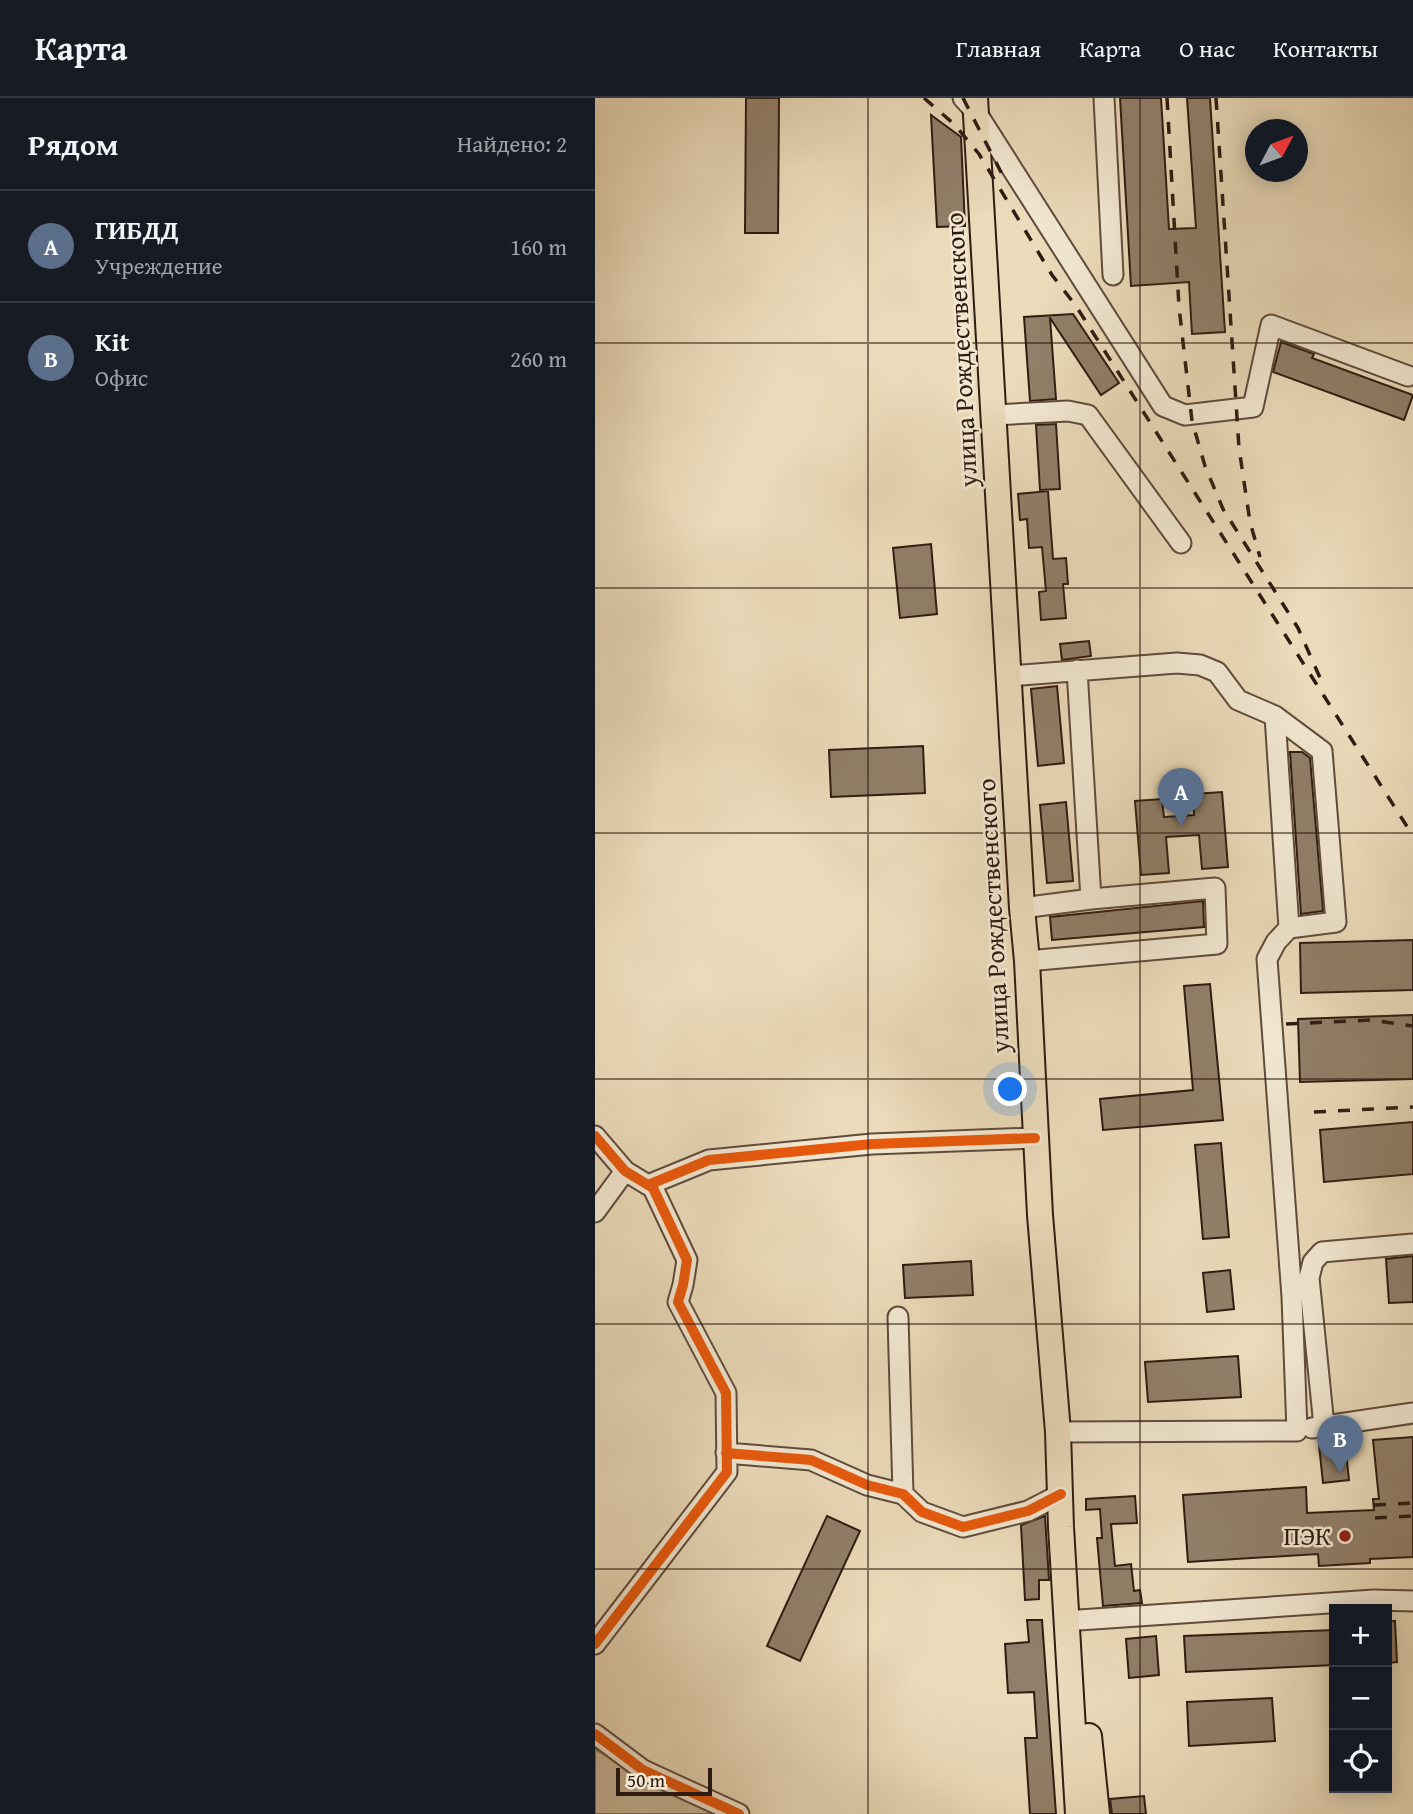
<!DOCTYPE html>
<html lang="ru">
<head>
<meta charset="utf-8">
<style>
	:root { --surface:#171b24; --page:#20242c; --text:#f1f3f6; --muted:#9ea1a6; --line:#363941; --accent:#c59692 }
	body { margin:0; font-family:"Gentium Book Plus",serif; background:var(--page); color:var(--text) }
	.controls { position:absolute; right:21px; bottom:21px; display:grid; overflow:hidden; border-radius:0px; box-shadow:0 4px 18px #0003 }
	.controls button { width:63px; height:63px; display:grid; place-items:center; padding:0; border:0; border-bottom:2px solid var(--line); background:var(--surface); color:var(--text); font:35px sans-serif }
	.compass { position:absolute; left:650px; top:21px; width:63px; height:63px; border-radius:50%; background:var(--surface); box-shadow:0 4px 18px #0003; rotate:49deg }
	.scale { position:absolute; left:21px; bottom:18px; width:96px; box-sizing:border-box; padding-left:7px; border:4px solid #301b12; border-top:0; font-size:19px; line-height:24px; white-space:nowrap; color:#301b12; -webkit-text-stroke:5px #f2e8d2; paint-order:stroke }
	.you { position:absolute; left:416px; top:992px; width:24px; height:24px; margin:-18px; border:5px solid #fff; border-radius:50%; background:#1a73e8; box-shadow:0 0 0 10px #1a73e833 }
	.badge { display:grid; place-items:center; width:46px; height:46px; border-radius:50%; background:var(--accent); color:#fff; font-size:23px; font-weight:700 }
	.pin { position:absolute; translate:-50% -58px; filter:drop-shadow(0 2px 4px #0008) }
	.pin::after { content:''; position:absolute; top:37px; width:24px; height:21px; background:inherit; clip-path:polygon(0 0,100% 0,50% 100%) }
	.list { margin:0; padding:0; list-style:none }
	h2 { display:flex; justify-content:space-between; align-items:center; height:91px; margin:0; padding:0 28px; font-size:30px }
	h2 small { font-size:23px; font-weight:400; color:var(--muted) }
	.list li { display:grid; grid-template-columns:46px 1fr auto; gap:21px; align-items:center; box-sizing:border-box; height:112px; padding:0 28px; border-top:2px solid var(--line) }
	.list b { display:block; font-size:26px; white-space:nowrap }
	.list p { margin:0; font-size:23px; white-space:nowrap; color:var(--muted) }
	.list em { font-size:23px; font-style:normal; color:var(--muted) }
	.icon { flex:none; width:38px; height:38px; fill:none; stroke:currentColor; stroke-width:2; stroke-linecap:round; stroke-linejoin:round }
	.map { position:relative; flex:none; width:818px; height:1716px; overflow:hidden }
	header { display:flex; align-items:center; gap:42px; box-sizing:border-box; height:98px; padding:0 35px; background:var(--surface); border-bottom:2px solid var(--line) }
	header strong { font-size:33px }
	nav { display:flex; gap:38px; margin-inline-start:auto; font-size:24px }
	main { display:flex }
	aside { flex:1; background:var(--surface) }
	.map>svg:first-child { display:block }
</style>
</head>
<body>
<header>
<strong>Карта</strong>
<nav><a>Главная</a><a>Карта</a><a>О нас</a><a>Контакты</a></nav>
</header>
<main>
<aside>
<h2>Рядом<small>Найдено: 2</small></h2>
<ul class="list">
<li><span class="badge" style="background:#5c6f8a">A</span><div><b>ГИБДД</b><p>Учреждение</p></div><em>160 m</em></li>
<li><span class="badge" style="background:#5c6f8a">B</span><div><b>Kit</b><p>Офис</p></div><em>260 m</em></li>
</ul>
</aside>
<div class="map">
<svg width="818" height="1716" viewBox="0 0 818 1716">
	<rect width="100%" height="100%" fill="#ebdbba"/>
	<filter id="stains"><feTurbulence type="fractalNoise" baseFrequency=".00286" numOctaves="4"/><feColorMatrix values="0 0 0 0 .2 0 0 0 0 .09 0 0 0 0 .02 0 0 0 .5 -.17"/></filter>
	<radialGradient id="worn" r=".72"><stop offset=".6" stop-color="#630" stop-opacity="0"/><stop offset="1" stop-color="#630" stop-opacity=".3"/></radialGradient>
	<path fill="#cbba9d" stroke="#7e6a58" stroke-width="2" d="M0,1651L78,1696L119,1716H0Z"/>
	<path fill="#917f69" stroke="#301b12" stroke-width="2" d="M151,0H184L183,135H150Z
		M525,0H566L574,131L601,130L592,0H615L630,234L597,236L594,184L536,188Z
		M336,17L366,39L370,128L342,129Z
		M478,216L524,285L506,297L455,220L461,301L435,303L429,219Z
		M686,244L719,256L717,260L818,297L809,322L678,274Z
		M461,326L465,391L445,392L441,327Z
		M453,393L458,461L471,460L473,486H468L471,520L446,522L444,494L451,493L447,449L434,450L432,421L425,422L423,396Z
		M336,446L342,516L305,520L298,450Z
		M494,543L496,558L467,562L465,546Z
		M462,588L469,665L443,668L436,591Z
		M328,648L330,695L236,699L234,652Z
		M695,654H707L715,660L728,813L706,816Z
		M627,694L633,769L607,771L604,737L571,739L574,775L546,777L540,703L567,701L569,719L599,717L598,696Z
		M471,704L478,783L452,785L445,707Z
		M608,803L609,829L457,842L455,819Z
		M818,842V892L706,895L705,845Z
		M615,886L628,1022L508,1032L505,1001L598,992L589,888Z
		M818,917V981L705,984L703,921Z
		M818,1024V1076L729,1084L725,1032Z
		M626,1045L634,1139L608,1141L600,1047Z
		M818,1158V1204L794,1205L791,1161Z
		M376,1163L378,1197L310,1200L308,1167Z
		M635,1172L639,1211L612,1214L608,1175Z
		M643,1258L646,1299L553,1304L550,1264Z
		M818,1339V1459L775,1461V1465L724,1468L723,1456L593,1464L588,1397L711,1389L712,1415L779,1412L778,1401H784L778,1342Z
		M750,1344L754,1382L728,1385L724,1347Z
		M540,1398L542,1425L516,1426L520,1468L536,1466L539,1493L545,1492L547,1505L508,1508L502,1440H507L505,1411L491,1412V1401Z
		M232,1418L265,1433L205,1563L172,1548Z
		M450,1418L454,1482H444V1501L430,1502L426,1427Z
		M432,1522H447L461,1716H435L430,1640H442L439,1594L413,1595L410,1546L434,1544Z
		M792,1523H800L802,1564L792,1565Z
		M739,1532V1567L591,1574L589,1538Z
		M561,1538L564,1577L534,1580L531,1541Z
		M677,1600L680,1643L594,1648L592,1604Z
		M549,1698L551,1716H517L515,1701Z"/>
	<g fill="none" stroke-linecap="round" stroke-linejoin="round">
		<g stroke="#5f4b3c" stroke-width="23">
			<path id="minor" d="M368,0L381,14L568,308L590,317L658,309L676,227L813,278
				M509,0L518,177
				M399,317L473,313L493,317L586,445
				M482,572L496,801
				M414,578L582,565L605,567L622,574L643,602L680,618L727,653L741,824L694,830L681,844L672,861L697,1199L702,1333L463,1334
				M680,618L694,830
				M427,810L496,801L620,790L622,846L432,863
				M0,1038L30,1073L58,1090L92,1162L88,1187L83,1204L131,1295L132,1374L0,1546
				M53,1087L114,1062L277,1046L440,1040
				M0,1114L30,1073
				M303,1219L308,1396
				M729,1328L714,1180L718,1164L727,1154L818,1146
				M717,1330L818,1315
				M131,1355L216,1362L272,1387L308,1396L327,1414L368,1429L433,1413L466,1396
				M484,1522L779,1502L818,1503
				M0,1636L48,1672L144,1716"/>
		</g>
		<g stroke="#301b12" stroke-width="28">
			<path id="major" d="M380,0L427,810L432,863L445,1117L463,1334L466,1429L483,1716
				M494,1638L502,1716"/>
		</g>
		<use href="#minor" stroke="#f2e8d2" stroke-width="19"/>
		<use href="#major" stroke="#ebdbba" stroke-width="24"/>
		<path stroke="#301b12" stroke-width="3.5" stroke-dasharray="12 12" stroke-linecap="butt" d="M329,0L359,26L384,56L457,177L481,208L818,738
			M368,0L409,80
			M572,0L584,209L597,323L610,368L628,411L703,530L726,582
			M621,0L644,350L655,424L665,459
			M691,926L777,922L818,928
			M719,1014L818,1009
			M779,1407L818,1405
			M780,1420L818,1418"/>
		<g stroke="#f2e8d2" stroke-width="15">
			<path id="cycleway" d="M0,1038L30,1073L58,1090L92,1162L88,1187L83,1204L131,1295L132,1374L0,1546
				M53,1087L114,1062L277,1046L440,1040
				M131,1355L216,1362L272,1387L308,1396L327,1414L368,1429L433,1413L466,1396
				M0,1636L48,1672L144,1716"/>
		</g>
		<use href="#cycleway" stroke="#e8590c" stroke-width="10"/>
	</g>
	<path fill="none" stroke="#301b12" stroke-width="2" stroke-opacity="0.55" d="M273,0V1716M545,0V1716M0,245H818M0,490H818M0,735H818M0,981H818M0,1226H818M0,1471H818"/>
	<circle fill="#8f2418" stroke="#f2e8d2" stroke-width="2.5" cx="750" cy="1438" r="7"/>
	<g text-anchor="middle" stroke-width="5" stroke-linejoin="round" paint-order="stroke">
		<g font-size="26" fill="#301b12" stroke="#f2e8d2">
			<text transform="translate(366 252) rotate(-93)" y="9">улица Рождественского</text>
			<text transform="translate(398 818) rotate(-93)" y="9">улица Рождественского</text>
		</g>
		<g font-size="26" fill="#301b12" stroke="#f2e8d2" text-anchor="end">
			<text x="736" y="1447">ПЭК</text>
		</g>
	</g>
	<rect width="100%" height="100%" filter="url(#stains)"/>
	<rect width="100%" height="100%" fill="url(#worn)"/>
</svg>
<div class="controls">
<button>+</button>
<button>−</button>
<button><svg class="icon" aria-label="locate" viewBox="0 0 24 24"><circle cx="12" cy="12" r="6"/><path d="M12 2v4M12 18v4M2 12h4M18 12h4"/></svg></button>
</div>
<svg class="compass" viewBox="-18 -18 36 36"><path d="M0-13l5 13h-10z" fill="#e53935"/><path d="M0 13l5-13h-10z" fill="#9ea1a6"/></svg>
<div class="scale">50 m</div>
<div class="you"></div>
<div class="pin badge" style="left:586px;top:728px;background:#5c6f8a">A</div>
<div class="pin badge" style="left:745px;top:1375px;background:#5c6f8a">B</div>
</div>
</main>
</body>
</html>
